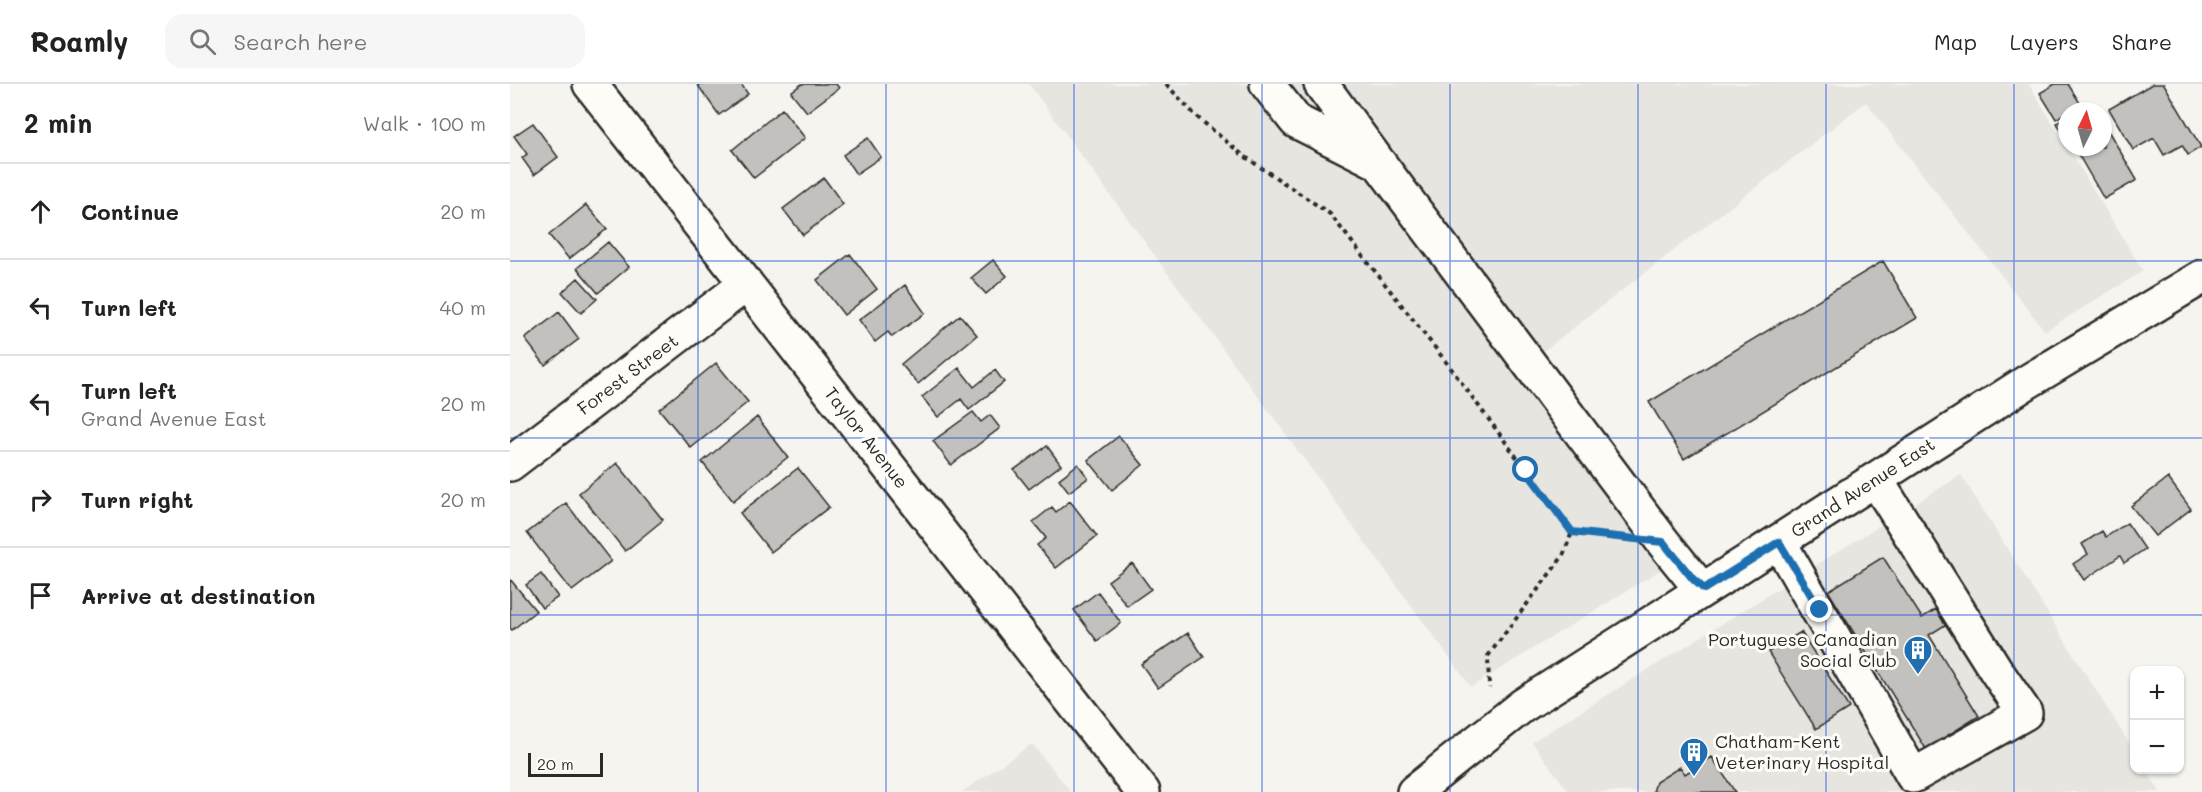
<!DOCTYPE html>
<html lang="en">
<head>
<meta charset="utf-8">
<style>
	:root { --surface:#fff; --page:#f6f6f6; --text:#222; --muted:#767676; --line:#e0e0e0 }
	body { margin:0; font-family:Mali,sans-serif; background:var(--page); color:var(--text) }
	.controls { position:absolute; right:18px; bottom:18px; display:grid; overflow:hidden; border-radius:12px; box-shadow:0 2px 4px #0004 }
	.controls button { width:54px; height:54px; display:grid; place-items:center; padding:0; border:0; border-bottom:2px solid var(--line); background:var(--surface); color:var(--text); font:30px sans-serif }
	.compass { position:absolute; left:1548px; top:18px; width:54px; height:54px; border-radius:50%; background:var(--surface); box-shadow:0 2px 4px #0004; rotate:5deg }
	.scale { position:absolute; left:18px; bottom:15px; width:75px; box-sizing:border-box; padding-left:6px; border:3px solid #2b2b2b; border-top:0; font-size:16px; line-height:21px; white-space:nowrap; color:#2b2b2b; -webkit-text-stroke:4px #fdfcf7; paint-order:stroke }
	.stop { position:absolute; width:18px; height:18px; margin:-14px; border:4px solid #1f6fb2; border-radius:50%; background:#fff }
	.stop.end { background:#1f6fb2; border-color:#fff; box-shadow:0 2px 6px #0008 }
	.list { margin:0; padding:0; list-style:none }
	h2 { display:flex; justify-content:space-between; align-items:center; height:78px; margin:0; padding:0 24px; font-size:26px }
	h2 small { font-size:20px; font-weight:400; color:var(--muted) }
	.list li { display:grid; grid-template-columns:39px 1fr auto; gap:18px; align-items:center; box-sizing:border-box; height:96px; padding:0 24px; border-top:2px solid var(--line) }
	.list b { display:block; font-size:22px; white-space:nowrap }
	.list p { margin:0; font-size:20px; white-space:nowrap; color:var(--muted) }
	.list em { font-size:20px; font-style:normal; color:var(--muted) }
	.icon { flex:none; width:33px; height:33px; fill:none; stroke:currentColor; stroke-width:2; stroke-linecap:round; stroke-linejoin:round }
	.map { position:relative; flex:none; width:1692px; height:708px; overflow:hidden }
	header { display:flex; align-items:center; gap:36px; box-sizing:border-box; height:84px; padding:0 30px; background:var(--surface); border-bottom:2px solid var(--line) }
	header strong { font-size:28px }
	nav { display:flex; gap:33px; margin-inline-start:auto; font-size:21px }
	.search { width:420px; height:54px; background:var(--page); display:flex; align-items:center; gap:15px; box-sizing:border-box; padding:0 21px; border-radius:18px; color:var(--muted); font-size:22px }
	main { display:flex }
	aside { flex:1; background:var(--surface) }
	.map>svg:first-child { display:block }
</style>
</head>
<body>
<header>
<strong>Roamly</strong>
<div class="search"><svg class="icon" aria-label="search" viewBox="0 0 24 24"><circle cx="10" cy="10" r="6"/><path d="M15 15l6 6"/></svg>Search here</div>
<nav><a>Map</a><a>Layers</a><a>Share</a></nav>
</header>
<main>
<aside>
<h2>2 min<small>Walk · 100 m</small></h2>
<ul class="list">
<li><svg class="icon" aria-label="ahead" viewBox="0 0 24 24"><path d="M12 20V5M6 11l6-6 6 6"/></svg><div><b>Continue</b></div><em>20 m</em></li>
<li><svg class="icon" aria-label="left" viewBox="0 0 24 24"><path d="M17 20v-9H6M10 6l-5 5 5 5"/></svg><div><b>Turn left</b></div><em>40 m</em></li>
<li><svg class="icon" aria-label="left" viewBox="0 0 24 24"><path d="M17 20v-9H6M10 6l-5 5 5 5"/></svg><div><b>Turn left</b><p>Grand Avenue East</p></div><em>20 m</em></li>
<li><svg class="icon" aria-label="right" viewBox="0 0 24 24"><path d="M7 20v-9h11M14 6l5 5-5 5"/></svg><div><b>Turn right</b></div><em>20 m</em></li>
<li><svg class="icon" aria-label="arrive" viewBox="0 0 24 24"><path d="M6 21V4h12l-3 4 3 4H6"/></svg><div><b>Arrive at destination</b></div></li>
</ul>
</aside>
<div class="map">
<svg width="1692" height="708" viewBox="0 0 1692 708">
	<rect width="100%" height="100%" fill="#f5f4ef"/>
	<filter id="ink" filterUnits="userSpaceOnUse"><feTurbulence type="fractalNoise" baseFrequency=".0167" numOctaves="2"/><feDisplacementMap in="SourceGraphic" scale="12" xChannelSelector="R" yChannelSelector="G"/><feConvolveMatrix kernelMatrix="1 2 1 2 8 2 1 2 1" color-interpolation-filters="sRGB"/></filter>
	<g filter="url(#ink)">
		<path fill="#e6e5e0" d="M519,0H1519L1633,187L1535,247L1356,18L1018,279L1165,477L961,603Z
			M1451,391L1624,667V686H1636L1650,708H1059L1022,658Z
			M522,660L561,708H452Z"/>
		<path fill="#c2c1be" stroke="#2b2b2b" stroke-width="1.5" d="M187,0H231L238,10L209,31Z
			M292,0H326L329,4L297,28L281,8Z
			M1545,0H1558L1570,19L1546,35L1530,9Z
			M1642,0H1654L1691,63L1678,71L1672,61L1654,71L1644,54L1623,66L1599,25Z
			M272,25L295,54L244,94L222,66Z
			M1557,33V57L1547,39Z
			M23,39L48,73L24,91L12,74L17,70L4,52Z
			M1597,45L1627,96L1594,115L1564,63H1593V48Z
			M358,54L371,73L346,90L333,71Z
			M314,94L333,120L293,151L273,125Z
			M76,121L97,145L59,175L39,151Z
			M98,158L119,183L88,209L67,184Z
			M340,170L367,205L334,231L307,196Z
			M483,176L497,192L476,210L461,194Z
			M1373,177L1407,234L1174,375L1139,318Z
			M68,194L87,215L71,229L52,208Z
			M395,201L415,229L382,253L378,248L365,258L349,236Z
			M49,228L69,255L35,281L15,255Z
			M450,231L467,251L408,300L391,280Z
			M206,279L238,318L181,364L149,325Z
			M449,284L464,303L485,286L494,298L459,326L451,315L428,333L412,313Z
			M463,328L471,338L480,331L490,344L441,381L423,357Z
			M247,333L278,373L223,417L192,378Z
			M609,352L633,381L602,406L578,376Z
			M537,362L551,381L519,405L504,386Z
			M107,379L153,436L115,467L69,409Z
			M568,380L578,394L559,408L549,395Z
			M288,384L319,423L261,468L230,429Z
			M1658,394L1681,425L1645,452L1621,422Z
			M560,417L587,452L546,484L527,461L536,454L523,438L542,423L546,428Z
			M56,419L101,477L62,507L17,449Z
			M1617,439L1635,465L1614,479L1610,472L1574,496L1563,480L1578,470L1572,460L1592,447L1596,453Z
			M1373,473L1412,534L1426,525L1435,541L1419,551L1469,632L1416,665L1318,507Z
			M622,479L641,505L617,522L598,497Z
			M31,490L48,513L32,524L16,501Z
			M0,495L26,527L2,546L0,544Z
			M588,508L611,539L587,557L564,526Z
			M1291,548L1339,624L1306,645L1258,568Z
			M678,549L694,573L648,604L631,580Z
			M1202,673L1225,708H1143L1146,698L1170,683L1175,690Z"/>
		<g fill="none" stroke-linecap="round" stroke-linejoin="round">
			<g stroke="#2b2b2b" stroke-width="38">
				<path id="minor" d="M80,0L633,708
					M757,0L786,37L869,79L1153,458L1183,495L1194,505
					M811,0L866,75
					M0,380L235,201
					M1269,458L1403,692L1515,629L1487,588L1366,396"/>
			</g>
			<g stroke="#2b2b2b" stroke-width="38">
				<path id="major" d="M904,708L1012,622L1517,298L1692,193"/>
			</g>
			<path stroke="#2b2b2b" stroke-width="4" stroke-dasharray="4.5 4.5" stroke-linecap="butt" d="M656,0L687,33L734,72L820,130L937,279L1062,448L1053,472L978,572L979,604
				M1062,448L1115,454"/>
			<use href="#minor" stroke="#fdfcf7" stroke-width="33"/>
			<use href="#major" stroke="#fdfcf7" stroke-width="33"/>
		</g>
	</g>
	<g fill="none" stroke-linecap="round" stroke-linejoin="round" filter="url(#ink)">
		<path stroke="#1f6fb2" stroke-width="8" d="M1016,386L1062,448L1153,458L1183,495L1194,505L1269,458L1310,526"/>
	</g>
	<path fill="none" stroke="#1d4ed8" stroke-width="1.5" stroke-opacity="0.55" d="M188,0V708M376,0V708M564,0V708M752,0V708M940,0V708M1128,0V708M1316,0V708M1504,0V708M0,177H1692M0,354H1692M0,531H1692"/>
	<defs>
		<g id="building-pin" transform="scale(1.5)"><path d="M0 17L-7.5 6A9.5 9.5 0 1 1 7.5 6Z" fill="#1f6fb2" stroke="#fdfcf7"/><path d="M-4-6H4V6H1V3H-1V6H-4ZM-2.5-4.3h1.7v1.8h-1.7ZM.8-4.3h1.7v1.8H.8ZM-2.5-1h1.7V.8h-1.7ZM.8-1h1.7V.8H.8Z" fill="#fff"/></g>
	</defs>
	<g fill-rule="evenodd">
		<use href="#building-pin" x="1408" y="566"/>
		<use href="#building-pin" x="1184" y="668"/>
	</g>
	<g text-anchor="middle" stroke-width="6" stroke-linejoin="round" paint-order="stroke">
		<g font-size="18" fill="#2b2b2b" stroke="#fdfcf7">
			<text transform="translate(118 291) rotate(-37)" y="6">Forest Street</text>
			<text transform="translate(356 354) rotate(52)" y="6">Taylor Avenue</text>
			<text transform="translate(1353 404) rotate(-33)" y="6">Grand Avenue East</text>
		</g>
		<g font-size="18" fill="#2b2b2b" stroke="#fdfcf7" text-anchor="end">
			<text x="1387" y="562">Portuguese Canadian<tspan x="1387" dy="21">Social Club</tspan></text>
			<text x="1205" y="664" text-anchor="start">Chatham-Kent<tspan x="1205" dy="21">Veterinary Hospital</tspan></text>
		</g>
	</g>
</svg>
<div class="controls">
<button>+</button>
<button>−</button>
</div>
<svg class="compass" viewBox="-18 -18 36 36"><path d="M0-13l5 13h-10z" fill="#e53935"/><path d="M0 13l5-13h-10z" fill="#767676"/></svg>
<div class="scale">20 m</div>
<div class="stop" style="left:1016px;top:386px"></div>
<div class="stop end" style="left:1310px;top:526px"></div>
</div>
</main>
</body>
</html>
